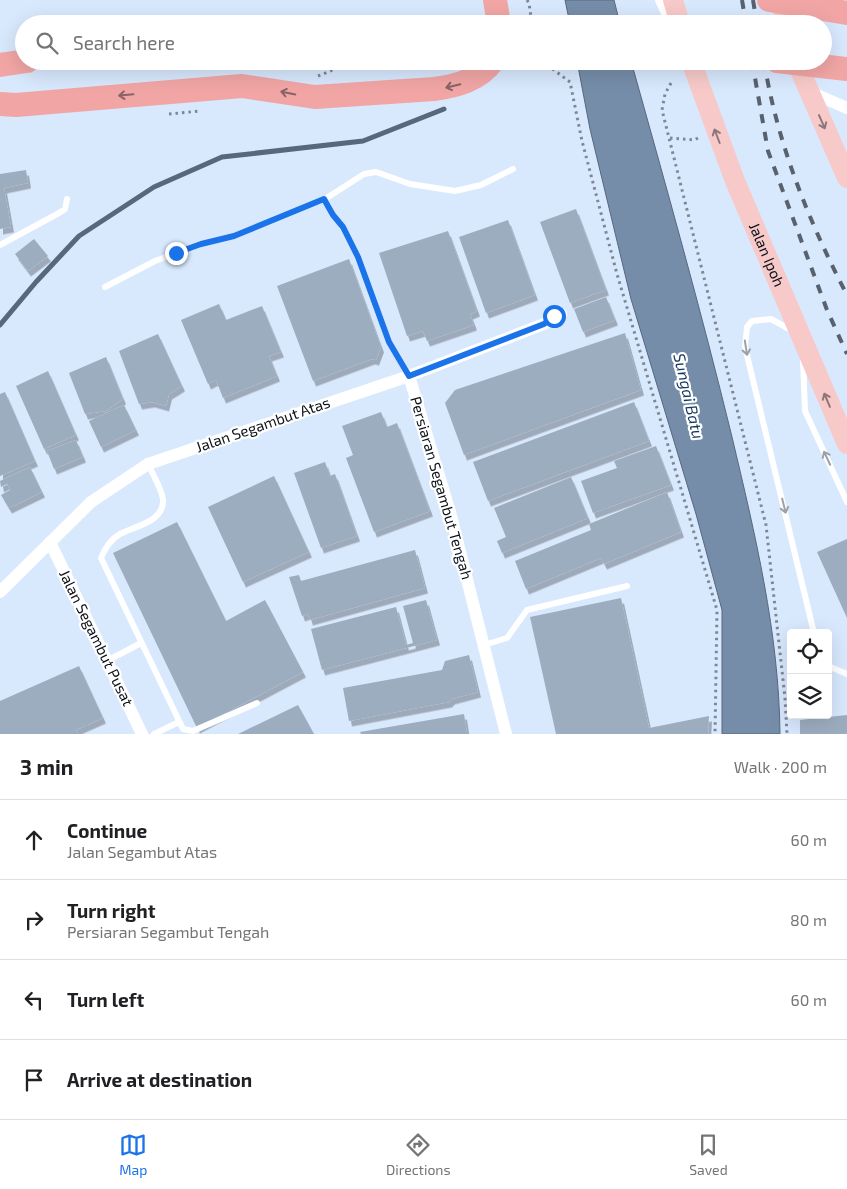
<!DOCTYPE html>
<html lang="en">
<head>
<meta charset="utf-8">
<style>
	:root { --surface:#fff; --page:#f2f2f2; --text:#202124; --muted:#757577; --line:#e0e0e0; --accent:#1a73e8 }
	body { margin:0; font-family:"Exo 2",sans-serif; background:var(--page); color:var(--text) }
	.controls { position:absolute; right:15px; bottom:15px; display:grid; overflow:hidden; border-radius:5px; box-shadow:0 5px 20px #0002 }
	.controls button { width:45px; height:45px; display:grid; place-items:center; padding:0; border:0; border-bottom:1px solid var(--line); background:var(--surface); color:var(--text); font:25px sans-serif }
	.stop { position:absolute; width:15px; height:15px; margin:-11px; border:4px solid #1a73e8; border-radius:50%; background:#fff }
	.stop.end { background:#1a73e8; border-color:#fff; box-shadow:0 1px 5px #0008 }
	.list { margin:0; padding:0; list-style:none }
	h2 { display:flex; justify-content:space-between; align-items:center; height:65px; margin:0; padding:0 20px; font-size:21px }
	h2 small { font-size:16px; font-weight:400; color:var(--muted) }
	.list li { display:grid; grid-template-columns:32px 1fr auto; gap:15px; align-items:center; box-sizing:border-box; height:80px; padding:0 20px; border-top:1px solid var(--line) }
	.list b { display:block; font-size:19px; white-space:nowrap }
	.list p { margin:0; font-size:16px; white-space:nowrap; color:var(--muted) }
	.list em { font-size:16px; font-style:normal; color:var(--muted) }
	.icon { flex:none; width:28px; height:28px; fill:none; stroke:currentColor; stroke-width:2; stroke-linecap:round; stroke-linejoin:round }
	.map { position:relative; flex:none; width:847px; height:734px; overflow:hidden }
	.search { position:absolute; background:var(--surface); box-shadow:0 5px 20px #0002; left:15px; right:15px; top:15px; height:55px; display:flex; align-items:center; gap:12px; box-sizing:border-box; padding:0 18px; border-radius:28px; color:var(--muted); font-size:19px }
	.sheet { height:385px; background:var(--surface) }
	nav { display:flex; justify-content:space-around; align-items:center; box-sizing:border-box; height:70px; border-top:1px solid var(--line); background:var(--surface); font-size:14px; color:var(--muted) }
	nav a { display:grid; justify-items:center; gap:2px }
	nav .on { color:var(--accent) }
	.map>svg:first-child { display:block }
</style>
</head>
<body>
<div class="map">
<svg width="847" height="734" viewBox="0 0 847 734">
	<defs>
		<filter id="shadow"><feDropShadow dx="3" dy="5.5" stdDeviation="0" flood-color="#0004"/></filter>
	</defs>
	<rect width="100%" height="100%" fill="#d8e8fd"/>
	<path fill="#768da9" stroke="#56687e" d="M565,0H614L620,24H570Z
		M577,61H631C666,186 701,310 732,437C755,534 779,633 780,734H722V610L696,514L631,299L590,129Z"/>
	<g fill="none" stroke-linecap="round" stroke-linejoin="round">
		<path stroke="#56687e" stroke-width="5" d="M0,325L36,282L79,236L154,187L222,157L363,141L444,109"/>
	</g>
	<path fill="#9dadc0" filter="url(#shadow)" d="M26,170L28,183L4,188L11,227L0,229V174Z
		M576,209L606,290L570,303L540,222Z
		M508,220L535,295L486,313L459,237Z
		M448,231L477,311L470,314L474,325L427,341L423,331L407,336L379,253Z
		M34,239L48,256L28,271L15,254Z
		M349,259L381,347L376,360L372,359L313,381L277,286Z
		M606,297L615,320L583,332L574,309Z
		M219,304L226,320L262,306L281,352L269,356L277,376L223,398L216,380L208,384L181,320Z
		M625,333L641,390L464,455L445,403L455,390Z
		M158,334L182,386L169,394L166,406L152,402L139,404L119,351Z
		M106,357L123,399L106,411L85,414L69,373Z
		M48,371L76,435L44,449L16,386Z
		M5,392L35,461L0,476V394Z
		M634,402L649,441L488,501L473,462Z
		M124,405L136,430L101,447L89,421Z
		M381,412L387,427L397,423L430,511L374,532L346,458L353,455L342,426Z
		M76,440L83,457L54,469L47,451Z
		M656,446L671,485L593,513L581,481L617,468L614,461Z
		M325,462L330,476L335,474L357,536L321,548L294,473Z
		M30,467L42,492L9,508L1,495L10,490L7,484L1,487L0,481Z
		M274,476L309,552L243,582L208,507Z
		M571,477L588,518L502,553L497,541L506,537L494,508Z
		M667,492L681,532L604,564L601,558L526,589L515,561L591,530L589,524Z
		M177,522L226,621L265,600L303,672L197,728L113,553Z
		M847,539V618L817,552Z
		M415,550L425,588L310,620L308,614L302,616L289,577L299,575L301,581Z
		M621,598L649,728L709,716L708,734H556L530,617Z
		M426,600L437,640L322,670L311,629L396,607L406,645L413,643L403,606Z
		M469,655L478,692L452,699L449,702L349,721L343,688L442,670L445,661Z
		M79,666L103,718L76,730L78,734H0V701Z
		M298,705L314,734H238Z
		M464,714L467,734H361L360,732Z
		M847,715V734H800V720Z"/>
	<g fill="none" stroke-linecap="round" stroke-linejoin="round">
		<path stroke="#7d8897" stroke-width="3" stroke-dasharray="2.5 4" stroke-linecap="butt" d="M527,0L529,3L532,24
			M542,61L570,82L582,141L617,274L717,610L715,734
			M318,76L355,61
			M671,83L665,94L662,110L766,525L785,698L787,734
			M169,114L200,111
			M670,138L694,140L700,137"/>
		<path stroke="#fff" stroke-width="6" d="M325,199L333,215L343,227L358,257L389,342L409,376
			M0,245L59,213L65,209L67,199
			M105,287L155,261L201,244L234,236L325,199L364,174L376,172L410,184L455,191L481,185L513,169
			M793,331L771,319L752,321L747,327L745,347L814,633
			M803,360L805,411L847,502
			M148,464C153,475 162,489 163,500C164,522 135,526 120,534C111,539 105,548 101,558L183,729L193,731L257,703
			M484,645L507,638L527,610L627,586
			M107,661L141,643
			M828,666L847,674
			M154,734L179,722"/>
		<path stroke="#fff" stroke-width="12" d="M661,0L672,24
			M808,91L847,108
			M409,376L450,512L506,734
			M50,542L142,734
			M0,592L91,502L148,464L409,376L544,324L561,314"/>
		<g stroke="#f7cac9" stroke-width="20">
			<path d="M673,0L680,24"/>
			<path d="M781,0L786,24"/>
			<path id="s1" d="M691,61L735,181L847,444"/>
			<path d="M796,61L847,178"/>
		</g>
		<path stroke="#f1a6a5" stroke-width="24" d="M495,0L499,24
			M769,0L847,13
			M777,61L847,69
			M0,65L27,61
			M0,104L16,105L242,86L315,97L434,89C457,86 479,80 493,61"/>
		<path stroke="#58616d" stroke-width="4" stroke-dasharray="9 9" stroke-linecap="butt" d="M742,0L746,24
			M753,0L757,24
			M752,61L768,151L827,310L847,354
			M764,61C777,143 809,222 847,295"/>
	</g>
	<defs><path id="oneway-shaft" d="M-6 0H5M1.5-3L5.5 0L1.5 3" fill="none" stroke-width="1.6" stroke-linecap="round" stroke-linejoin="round" transform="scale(1.25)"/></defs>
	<g stroke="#8a6366">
		<use href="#oneway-shaft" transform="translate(453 86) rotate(167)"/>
		<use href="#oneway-shaft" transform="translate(288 93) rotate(-169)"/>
		<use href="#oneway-shaft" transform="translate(126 95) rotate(175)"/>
	</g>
	<g stroke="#8e777a">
		<use href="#oneway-shaft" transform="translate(822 122) rotate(66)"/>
		<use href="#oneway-shaft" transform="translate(717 136) rotate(-111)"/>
		<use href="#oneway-shaft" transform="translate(827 400) rotate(-113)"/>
	</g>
	<g stroke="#9ea0a3">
		<use href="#oneway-shaft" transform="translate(746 348) rotate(81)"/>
		<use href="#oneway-shaft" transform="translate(827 458) rotate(-115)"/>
		<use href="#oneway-shaft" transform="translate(784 506) rotate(76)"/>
	</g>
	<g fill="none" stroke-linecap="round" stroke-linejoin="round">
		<path stroke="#1a73e8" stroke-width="6" d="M176,253L201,244L234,236L324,199L333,215L343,227L358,257L389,342L409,376L544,324L554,316"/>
	</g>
	<g text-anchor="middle" stroke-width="4.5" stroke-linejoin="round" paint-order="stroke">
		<g font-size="15" fill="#0d1219" stroke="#fff">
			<text dy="5" stroke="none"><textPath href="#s1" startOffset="208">Jalan Ipoh</textPath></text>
			<text transform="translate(263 425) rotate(-19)" y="5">Jalan Segambut Atas</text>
			<text transform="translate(441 488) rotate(74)" y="5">Persiaran Segambut Tengah</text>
			<text transform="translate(96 638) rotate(64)" y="5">Jalan Segambut Pusat</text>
		</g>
		<g font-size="16" font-style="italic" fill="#14365d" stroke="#fff">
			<text transform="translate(689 396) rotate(77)" y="6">Sungai Batu</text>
		</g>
	</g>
</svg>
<div class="controls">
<button><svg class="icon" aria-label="locate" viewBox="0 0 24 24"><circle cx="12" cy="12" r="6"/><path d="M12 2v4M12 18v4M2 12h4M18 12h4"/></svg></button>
<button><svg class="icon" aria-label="layers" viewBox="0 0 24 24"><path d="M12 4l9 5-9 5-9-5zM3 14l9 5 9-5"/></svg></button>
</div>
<div class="stop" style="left:554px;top:316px"></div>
<div class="stop end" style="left:176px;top:253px"></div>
<div class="search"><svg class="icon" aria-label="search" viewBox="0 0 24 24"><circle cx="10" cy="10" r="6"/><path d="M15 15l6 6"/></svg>Search here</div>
</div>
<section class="sheet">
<h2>3 min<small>Walk · 200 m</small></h2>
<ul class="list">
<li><svg class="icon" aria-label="ahead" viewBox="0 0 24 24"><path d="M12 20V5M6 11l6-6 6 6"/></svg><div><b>Continue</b><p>Jalan Segambut Atas</p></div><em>60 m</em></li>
<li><svg class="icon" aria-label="right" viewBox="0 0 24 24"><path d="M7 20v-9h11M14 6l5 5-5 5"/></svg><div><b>Turn right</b><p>Persiaran Segambut Tengah</p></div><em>80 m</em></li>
<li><svg class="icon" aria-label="left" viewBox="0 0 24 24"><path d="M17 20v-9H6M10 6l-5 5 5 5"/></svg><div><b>Turn left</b></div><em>60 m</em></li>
<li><svg class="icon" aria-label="arrive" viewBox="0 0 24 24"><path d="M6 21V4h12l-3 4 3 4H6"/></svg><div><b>Arrive at destination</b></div></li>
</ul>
</section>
<nav>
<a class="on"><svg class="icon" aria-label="map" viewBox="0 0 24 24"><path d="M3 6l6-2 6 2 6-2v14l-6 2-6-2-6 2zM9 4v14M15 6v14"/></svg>Map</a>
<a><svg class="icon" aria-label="directions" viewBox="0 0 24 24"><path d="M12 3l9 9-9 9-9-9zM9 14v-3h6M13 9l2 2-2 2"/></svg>Directions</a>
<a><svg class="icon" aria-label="saved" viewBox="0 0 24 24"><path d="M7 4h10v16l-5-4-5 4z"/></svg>Saved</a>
</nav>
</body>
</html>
